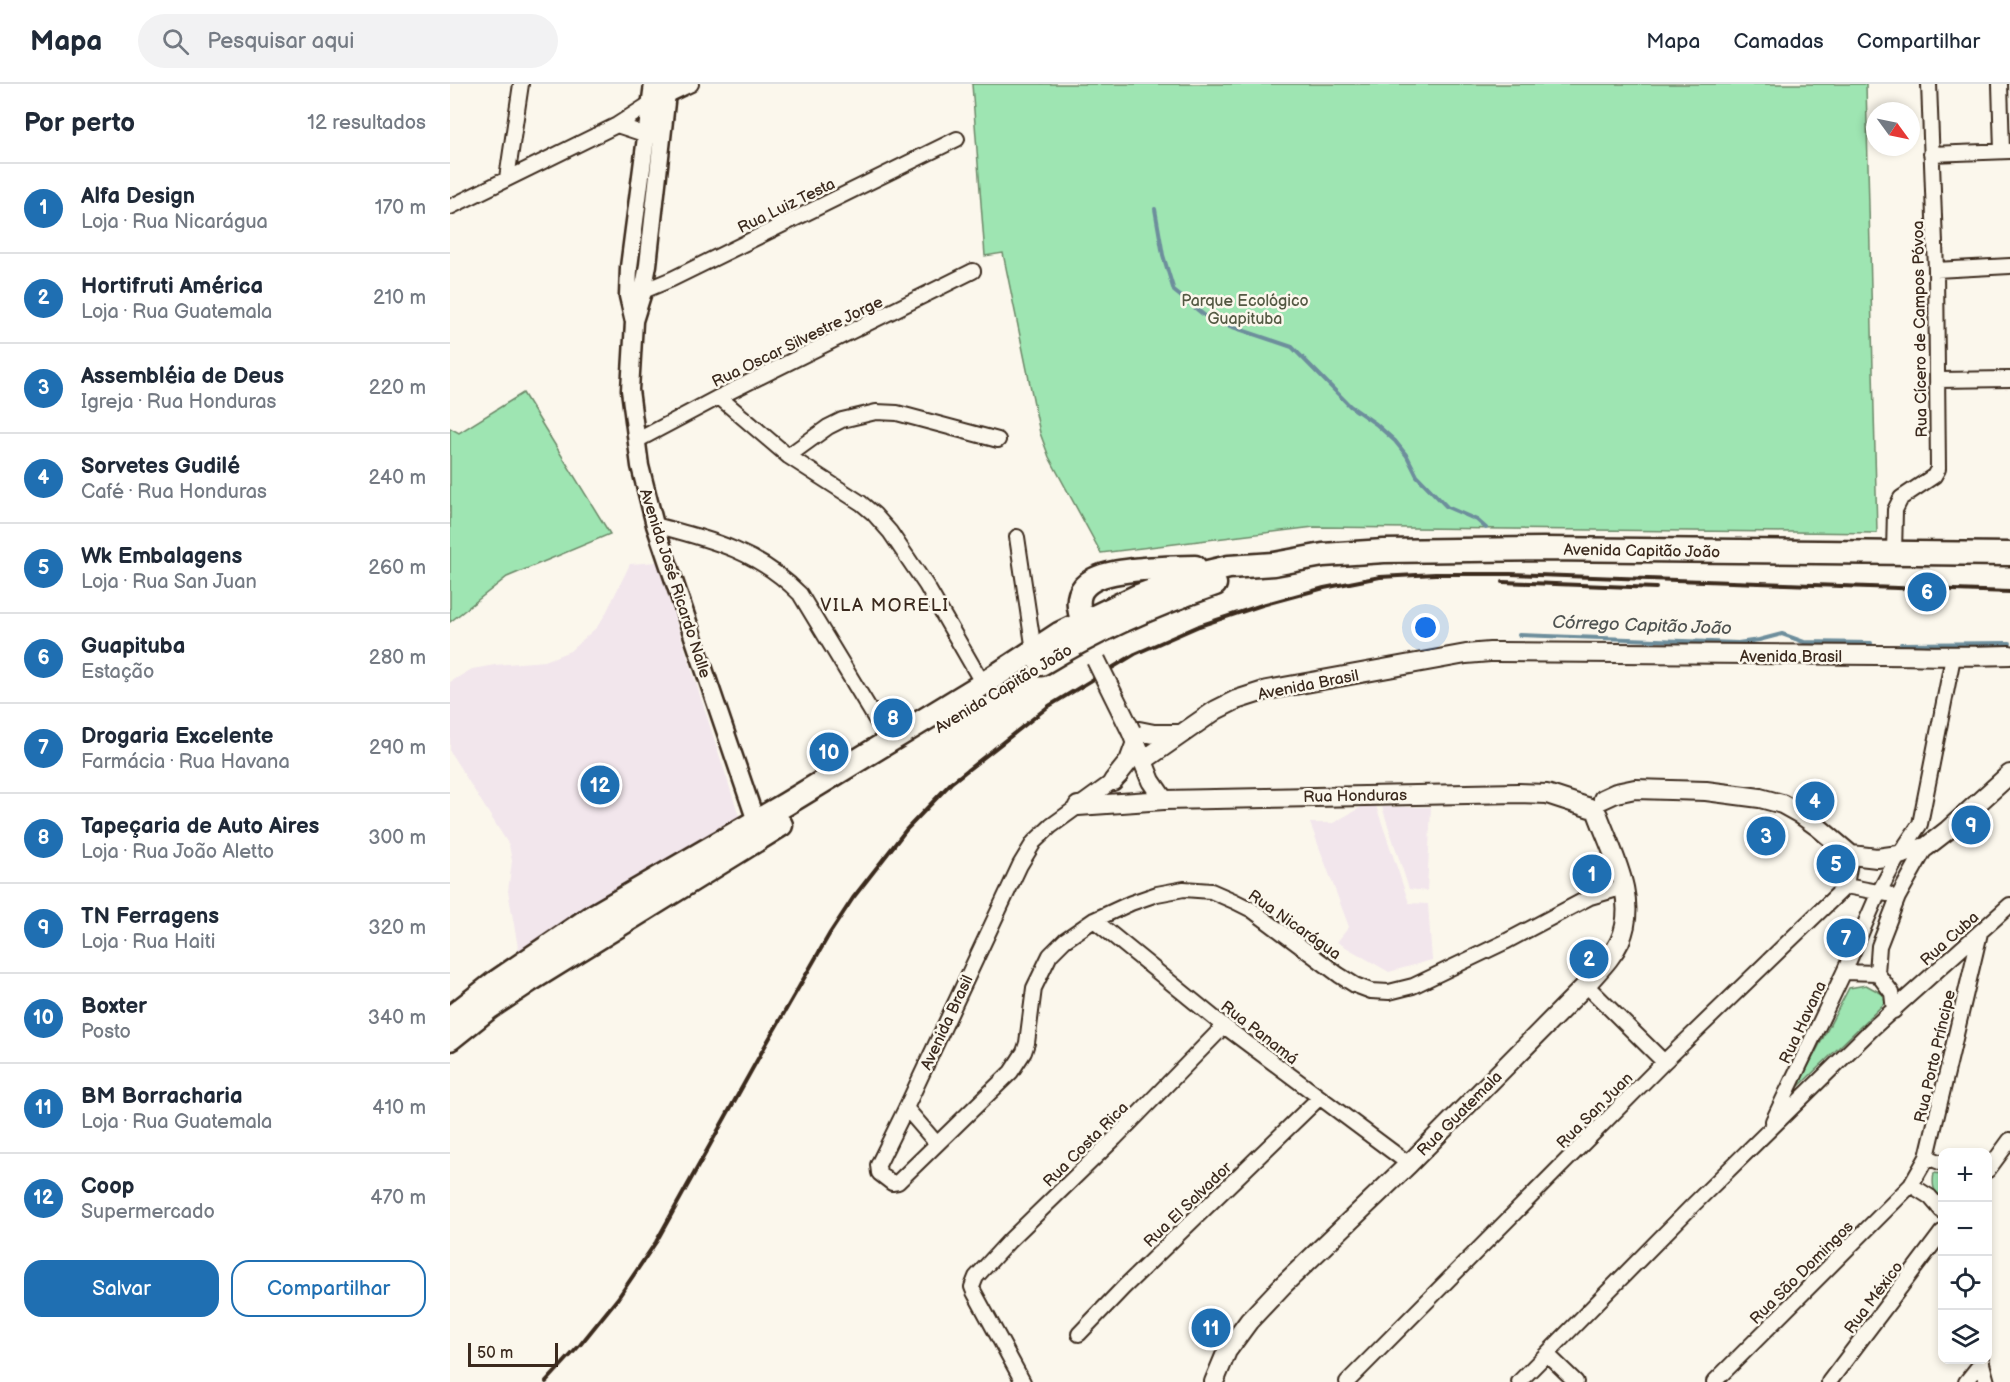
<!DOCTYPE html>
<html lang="pt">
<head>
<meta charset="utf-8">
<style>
	:root { --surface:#fff; --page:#f2f2f3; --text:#1f2937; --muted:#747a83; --line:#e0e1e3; --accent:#1f6fb2 }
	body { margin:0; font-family:"Balsamiq Sans",sans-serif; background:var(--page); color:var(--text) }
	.controls { position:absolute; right:18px; bottom:18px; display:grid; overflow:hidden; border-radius:12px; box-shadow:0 3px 9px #0003 }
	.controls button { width:54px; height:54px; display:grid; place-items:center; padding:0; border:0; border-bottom:2px solid var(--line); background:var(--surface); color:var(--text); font:30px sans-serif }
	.compass { position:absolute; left:1416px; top:18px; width:54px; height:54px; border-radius:50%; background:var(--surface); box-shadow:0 3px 9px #0003; rotate:123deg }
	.scale { position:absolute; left:18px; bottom:15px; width:90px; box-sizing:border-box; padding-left:6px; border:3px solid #3b2a1e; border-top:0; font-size:16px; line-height:21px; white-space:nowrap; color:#3b2a1e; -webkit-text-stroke:4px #fbf7ec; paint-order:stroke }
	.you { position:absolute; left:976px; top:544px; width:21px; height:21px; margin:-15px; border:4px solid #fff; border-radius:50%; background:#1a73e8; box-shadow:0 0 0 9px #1a73e833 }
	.badge { display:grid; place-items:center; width:39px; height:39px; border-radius:50%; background:var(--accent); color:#fff; font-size:20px; font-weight:700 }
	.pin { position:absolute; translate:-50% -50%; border:3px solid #fff; box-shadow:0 2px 6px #0006 }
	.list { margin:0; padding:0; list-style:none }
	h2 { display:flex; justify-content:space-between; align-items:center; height:78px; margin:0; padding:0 24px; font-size:26px }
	h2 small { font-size:20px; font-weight:400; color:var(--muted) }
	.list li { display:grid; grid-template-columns:39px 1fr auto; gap:18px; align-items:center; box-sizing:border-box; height:90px; padding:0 24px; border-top:2px solid var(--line) }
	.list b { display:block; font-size:22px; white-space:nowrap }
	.list p { margin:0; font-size:20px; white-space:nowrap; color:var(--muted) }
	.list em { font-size:20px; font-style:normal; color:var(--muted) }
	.actions { display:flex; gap:12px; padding:18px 24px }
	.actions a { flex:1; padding:14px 0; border:2px solid var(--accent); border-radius:18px; text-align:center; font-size:21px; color:var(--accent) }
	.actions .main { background:var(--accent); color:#fff }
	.icon { flex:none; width:33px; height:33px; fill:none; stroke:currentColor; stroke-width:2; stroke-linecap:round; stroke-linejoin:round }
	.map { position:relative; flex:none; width:1560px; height:1298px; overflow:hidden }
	header { display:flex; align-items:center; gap:36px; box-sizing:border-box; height:84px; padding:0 30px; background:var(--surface); border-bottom:2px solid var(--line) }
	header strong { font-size:28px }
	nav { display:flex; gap:33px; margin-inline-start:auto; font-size:21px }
	.search { width:420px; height:54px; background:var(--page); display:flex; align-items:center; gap:15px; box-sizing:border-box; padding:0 21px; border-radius:33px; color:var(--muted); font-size:22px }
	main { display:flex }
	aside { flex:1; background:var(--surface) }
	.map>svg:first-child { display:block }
</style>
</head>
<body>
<header>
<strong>Mapa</strong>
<div class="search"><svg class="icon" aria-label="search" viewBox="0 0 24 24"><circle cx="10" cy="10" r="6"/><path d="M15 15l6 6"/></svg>Pesquisar aqui</div>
<nav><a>Mapa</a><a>Camadas</a><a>Compartilhar</a></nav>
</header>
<main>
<aside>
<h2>Por perto<small>12 resultados</small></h2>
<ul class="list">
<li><span class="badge">1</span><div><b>Alfa Design</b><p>Loja · Rua Nicarágua</p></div><em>170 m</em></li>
<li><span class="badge">2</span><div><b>Hortifruti América</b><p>Loja · Rua Guatemala</p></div><em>210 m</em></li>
<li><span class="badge">3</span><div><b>Assembléia de Deus</b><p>Igreja · Rua Honduras</p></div><em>220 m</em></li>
<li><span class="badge">4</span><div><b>Sorvetes Gudilé</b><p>Café · Rua Honduras</p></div><em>240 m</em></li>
<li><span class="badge">5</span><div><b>Wk Embalagens</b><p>Loja · Rua San Juan</p></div><em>260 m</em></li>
<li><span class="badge">6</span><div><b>Guapituba</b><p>Estação</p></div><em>280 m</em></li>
<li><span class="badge">7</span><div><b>Drogaria Excelente</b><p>Farmácia · Rua Havana</p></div><em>290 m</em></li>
<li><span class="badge">8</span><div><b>Tapeçaria de Auto Aires</b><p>Loja · Rua João Aletto</p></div><em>300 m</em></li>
<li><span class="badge">9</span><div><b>TN Ferragens</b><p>Loja · Rua Haiti</p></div><em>320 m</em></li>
<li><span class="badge">10</span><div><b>Boxter</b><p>Posto</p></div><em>340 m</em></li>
<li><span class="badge">11</span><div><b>BM Borracharia</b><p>Loja · Rua Guatemala</p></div><em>410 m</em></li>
<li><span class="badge">12</span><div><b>Coop</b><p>Supermercado</p></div><em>470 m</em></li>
</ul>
<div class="actions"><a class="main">Salvar</a><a>Compartilhar</a></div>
</aside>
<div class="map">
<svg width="1560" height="1298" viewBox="0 0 1560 1298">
	<rect width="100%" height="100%" fill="#fbf7ec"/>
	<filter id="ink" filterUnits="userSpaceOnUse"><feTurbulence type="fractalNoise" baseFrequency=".0167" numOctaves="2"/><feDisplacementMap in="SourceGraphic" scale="12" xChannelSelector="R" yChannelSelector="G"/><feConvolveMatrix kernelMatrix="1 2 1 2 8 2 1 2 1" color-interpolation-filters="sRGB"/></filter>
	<g filter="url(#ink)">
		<path fill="#f2e6ec" d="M207,478L290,735L69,869L58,807L62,777L59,761L0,668V598L22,585L45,581L95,577L120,567L147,543L155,531L180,480Z
			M924,716L959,819L978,820L982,876L939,888L887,858L899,843L860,739H883Z
			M932,723H981L977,807L959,805Z"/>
		<path fill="#9ee5b2" stroke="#6c8868" stroke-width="1.5" d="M522,0H1416L1427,449L864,443L651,469L599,373L590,349L553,169L535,172Z
			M73,309L160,450L57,493L0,538V344L9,349Z
			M1416,901L1440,914L1347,1004L1399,904Z
			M1484,1089L1492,1090V1116C1483,1108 1482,1100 1484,1089Z"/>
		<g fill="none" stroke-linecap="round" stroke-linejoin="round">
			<path stroke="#6d8e9c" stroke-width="4" d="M705,125L713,171L724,207L759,235L842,263L900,322L926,340L945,357L957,372L967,392L997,423L1027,436L1036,444
				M1069,551L1288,559L1309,556L1332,550L1354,558L1421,559
				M1451,560L1560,559"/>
			<g stroke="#3b2a1e" stroke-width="18">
				<path id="minor" d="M1550,0L1552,67
					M167,41L197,51L205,52
					M1481,70L1560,67
					M57,94L71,0
					M0,123L167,41L201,19L241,0
					M1486,186L1560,182
					M186,210L222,195L507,55
					M1488,296L1560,295
					M269,313L338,372L411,419L424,430L440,448L476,501L533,600
					M186,357L269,313L523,187
					M338,372L378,343L392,336L426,328L447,329L548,356
					M205,441C262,456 308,467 350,510L439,657
					M567,453L584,567
					M1444,469L1445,426L1451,414L1484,392L1488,385L1486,186L1479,0
					M670,692L601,742L584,758L570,781L456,1024L428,1081L429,1089L442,1099L448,1098L561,988L574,968L577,959L584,904L600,871L615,856L644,836L681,819L707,810L734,805L761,807L784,817L802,826L889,891L905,901L921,907L939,908L963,902L1055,858L1140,813L1174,803
					M1396,802L1438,810
					M644,836L774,942L959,1080
					M1394,888L1427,889
					M1136,901L1214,978
					M1444,927L1442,909L1427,889L1429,862L1448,813L1476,763
					M456,1024L487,1060
					M1323,1037L1394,888L1429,808L1449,771L1470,740L1503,573
					M1477,1073L1492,1079
					M1538,1086L1560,1056
					M1461,1101L1480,1113L1492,1127
					M629,1250L674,1203L869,1014
					M1097,1270L1126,1298
					M1531,1276L1537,1298
					M573,1298L524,1208L522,1203L526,1193L559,1157L665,1054L774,942
					M897,1298L1214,978L1396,802L1401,771
					M1069,1298L1244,1120L1423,944L1560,821
					M1264,1298L1461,1101L1477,1073L1530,849
					M1379,1298L1492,1148
					M1516,1298L1532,1278"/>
			</g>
			<g stroke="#3b2a1e" stroke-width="21">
				<path id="tertiary" d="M203,0L179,183L178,212L184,238L180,306L190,382L205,441L309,746
					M184,237L193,208L198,181L218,0"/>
			</g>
			<g stroke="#3b2a1e" stroke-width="22">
				<path id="secondary" d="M681,647L701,697L714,716
					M689,647L704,650H731
					M694,676L766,626L786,616L817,606L1016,570L1040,568C1169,570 1298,571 1428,571C1472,571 1516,573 1560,571
					M663,697L679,677L686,658
					M1153,715L1166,709L1185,705L1256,707L1310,714L1332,720L1350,730L1368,743L1401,771L1427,774L1449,771L1476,763L1498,746L1560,690
					M628,722L714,716L1068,709L1097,710L1140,724
					M764,1298L777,1267L799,1237L833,1201L959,1080L1136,901C1148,887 1162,874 1170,857C1189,816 1162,769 1148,731"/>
			</g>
			<g stroke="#3b2a1e" stroke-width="27">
				<path id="trunk" d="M633,537C614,492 662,488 693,485C710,484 727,483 745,483
					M591,580C646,546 704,521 765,500
					M0,934L46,898L140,834L336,720L533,600L609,550L688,512L745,491L779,483L824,480L873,471L934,467L1093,465L1560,470
					M0,955L40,923L79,897L331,741"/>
			</g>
			<use href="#minor" stroke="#fbf7ec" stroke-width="14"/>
			<use href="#tertiary" stroke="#fbf7ec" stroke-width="16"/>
			<use href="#secondary" stroke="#fbf7ec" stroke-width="18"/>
			<use href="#trunk" stroke="#fbf7ec" stroke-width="22"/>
			<path stroke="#3b2a1e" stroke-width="4" d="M1053,498L1206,504
				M96,1298L130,1261L168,1214L206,1158L315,962L380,849L403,814L456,746L501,699L599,622L685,570L749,542L812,521L874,504L930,493L985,490H1060L1560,508"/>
			<g stroke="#3b2a1e" stroke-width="22" stroke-linecap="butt">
				<path id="secondary-bridge" d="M646,576L681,647"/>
			</g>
			<use href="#secondary-bridge" stroke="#fbf7ec" stroke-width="18"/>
		</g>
	</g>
	<g text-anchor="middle" stroke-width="5" stroke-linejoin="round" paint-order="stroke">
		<g font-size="16" fill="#3b2a1e" stroke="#fbf7ec">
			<text transform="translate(336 121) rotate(-26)" y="6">Rua Luiz Testa</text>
			<text transform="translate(1469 245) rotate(-91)" y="6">Rua Cícero de Campos Póvoa</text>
			<text transform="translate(347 257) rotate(-26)" y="6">Rua Oscar Silvestre Jorge</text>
			<text transform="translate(1192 466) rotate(1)" y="6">Avenida Capitão João</text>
			<text transform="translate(226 499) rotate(72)" y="6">Avenida José Ricardo Nalle</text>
			<text x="1341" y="578">Avenida Brasil</text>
			<text transform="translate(858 600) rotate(-11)" y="6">Avenida Brasil</text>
			<text transform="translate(553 604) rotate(-31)" y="6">Avenida Capitão João</text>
			<text transform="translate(905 711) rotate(-1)" y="6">Rua Honduras</text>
			<text transform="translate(845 840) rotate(35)" y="6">Rua Nicarágua</text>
			<text transform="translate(1499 854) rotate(-42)" y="6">Rua Cuba</text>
			<text transform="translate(496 938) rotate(-65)" y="6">Avenida Brasil</text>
			<text transform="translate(1352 938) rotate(-65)" y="6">Rua Havana</text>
			<text transform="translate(810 948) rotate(38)" y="6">Rua Panamá</text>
			<text transform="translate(1484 972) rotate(-77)" y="6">Rua Porto Príncipe</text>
			<text transform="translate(1144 1026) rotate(-45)" y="6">Rua San Juan</text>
			<text transform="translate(1009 1029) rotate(-45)" y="6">Rua Guatemala</text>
			<text transform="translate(635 1060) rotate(-45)" y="6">Rua Costa Rica</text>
			<text transform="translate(737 1120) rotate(-44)" y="6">Rua El Salvador</text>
			<text transform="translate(1351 1188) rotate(-45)" y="6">Rua São Domingos</text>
			<text transform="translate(1423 1213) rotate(-53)" y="6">Rua México</text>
		</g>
		<g font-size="16" fill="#545943" stroke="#fbf7ec">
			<text x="795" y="222">Parque Ecológico<tspan x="795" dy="18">Guapituba</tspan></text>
		</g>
		<g font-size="18" letter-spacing="1.5" fill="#3b2a1e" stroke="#fbf7ec">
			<text x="435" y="527">VILA MORELI</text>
		</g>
		<g font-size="18" font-style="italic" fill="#505452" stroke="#fbf7ec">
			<text transform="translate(1192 541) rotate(2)" y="6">Córrego Capitão João</text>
		</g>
	</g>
</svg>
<div class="controls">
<button>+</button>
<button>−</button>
<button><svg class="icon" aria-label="locate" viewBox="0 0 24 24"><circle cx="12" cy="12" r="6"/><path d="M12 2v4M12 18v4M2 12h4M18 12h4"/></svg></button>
<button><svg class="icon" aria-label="layers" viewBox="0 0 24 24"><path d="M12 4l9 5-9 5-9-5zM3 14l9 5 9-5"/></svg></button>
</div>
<svg class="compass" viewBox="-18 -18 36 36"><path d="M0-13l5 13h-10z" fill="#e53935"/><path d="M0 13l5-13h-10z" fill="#747a83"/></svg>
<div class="scale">50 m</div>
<div class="you"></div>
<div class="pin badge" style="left:1142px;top:790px">1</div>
<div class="pin badge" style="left:1139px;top:875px">2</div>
<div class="pin badge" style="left:1316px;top:752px">3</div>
<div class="pin badge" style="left:1365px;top:717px">4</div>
<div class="pin badge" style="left:1386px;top:780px">5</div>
<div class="pin badge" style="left:1477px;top:508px">6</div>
<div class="pin badge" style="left:1396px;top:854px">7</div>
<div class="pin badge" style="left:443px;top:634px">8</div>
<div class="pin badge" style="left:1521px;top:741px">9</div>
<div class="pin badge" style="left:379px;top:668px">10</div>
<div class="pin badge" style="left:761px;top:1244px">11</div>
<div class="pin badge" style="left:150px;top:701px">12</div>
</div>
</main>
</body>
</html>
